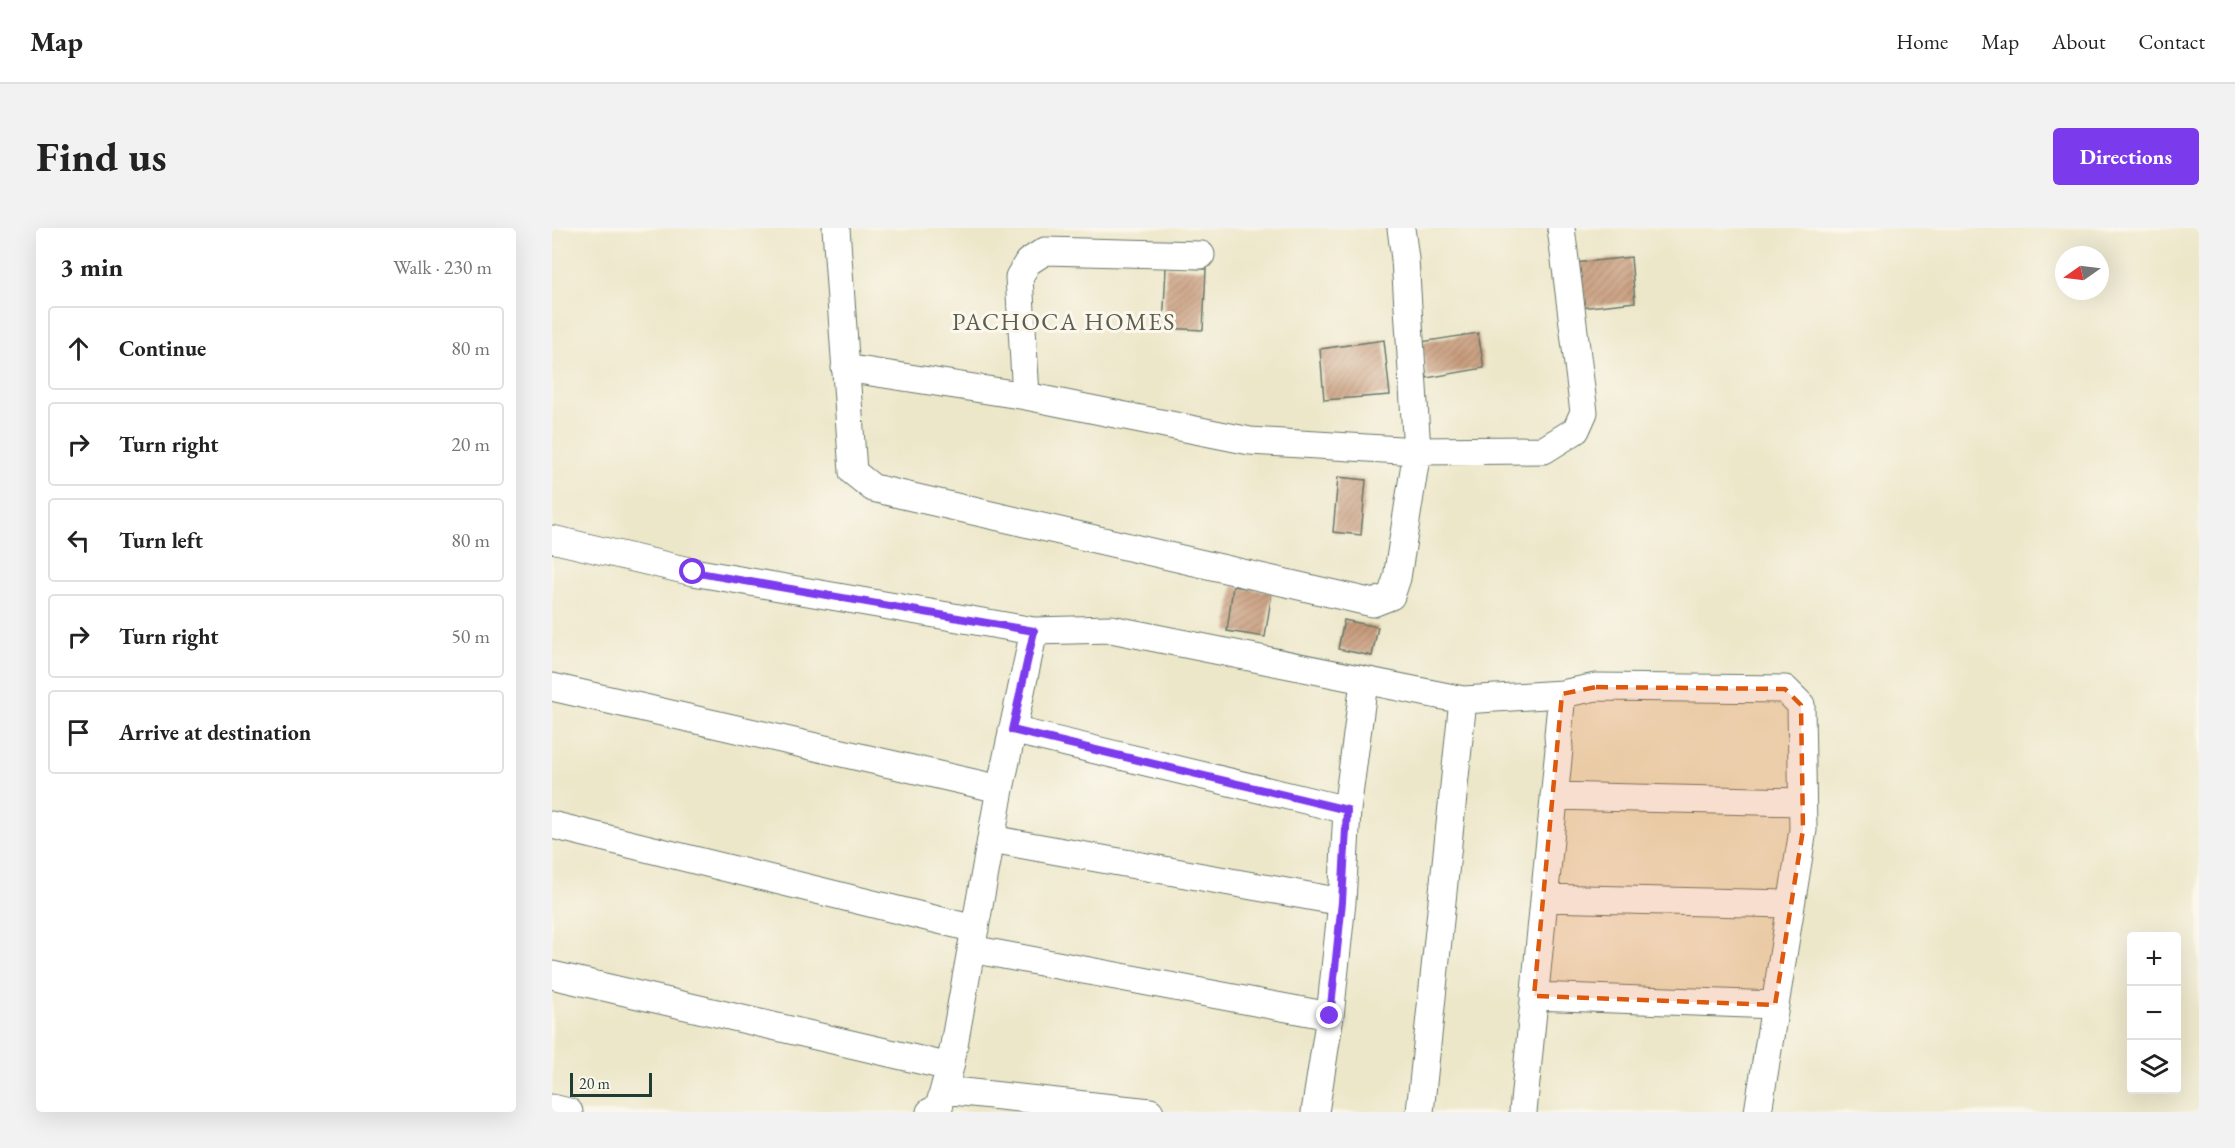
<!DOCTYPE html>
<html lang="en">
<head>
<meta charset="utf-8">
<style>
	:root { --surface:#fff; --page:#f2f2f2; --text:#222; --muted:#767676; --line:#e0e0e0; --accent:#7c3aed }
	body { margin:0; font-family:"EB Garamond",serif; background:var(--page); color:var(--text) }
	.controls { position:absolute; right:18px; bottom:18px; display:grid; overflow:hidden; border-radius:6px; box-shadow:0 6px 24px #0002 }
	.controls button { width:54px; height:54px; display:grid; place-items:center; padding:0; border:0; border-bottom:2px solid var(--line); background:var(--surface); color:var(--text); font:30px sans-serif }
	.compass { position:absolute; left:1503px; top:18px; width:54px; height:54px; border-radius:50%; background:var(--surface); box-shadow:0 6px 24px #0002; rotate:256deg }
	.scale { position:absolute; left:18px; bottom:15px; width:82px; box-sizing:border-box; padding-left:6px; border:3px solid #1f3d34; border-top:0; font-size:16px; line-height:21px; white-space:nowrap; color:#1f3d34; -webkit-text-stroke:4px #fbf7ec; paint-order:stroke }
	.stop { position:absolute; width:18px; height:18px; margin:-14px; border:4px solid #7c3aed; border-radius:50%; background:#fff }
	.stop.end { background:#7c3aed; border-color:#fff; box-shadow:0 2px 6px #0008 }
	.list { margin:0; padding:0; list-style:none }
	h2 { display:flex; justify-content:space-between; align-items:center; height:78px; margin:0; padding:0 24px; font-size:26px }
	h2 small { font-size:20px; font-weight:400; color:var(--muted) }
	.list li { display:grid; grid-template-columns:39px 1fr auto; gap:18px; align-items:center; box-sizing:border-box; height:84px; margin:0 12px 12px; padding:0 12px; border:2px solid var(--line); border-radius:6px }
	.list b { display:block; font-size:22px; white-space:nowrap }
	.list em { font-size:20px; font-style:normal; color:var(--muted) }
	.icon { flex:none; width:33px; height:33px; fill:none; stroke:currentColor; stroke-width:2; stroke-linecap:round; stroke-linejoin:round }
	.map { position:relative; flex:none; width:1647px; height:884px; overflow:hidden; border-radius:6px }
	header { display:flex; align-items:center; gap:36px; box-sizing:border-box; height:84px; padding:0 30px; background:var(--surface); border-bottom:2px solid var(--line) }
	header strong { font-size:28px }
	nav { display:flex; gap:33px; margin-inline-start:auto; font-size:21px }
	.intro { display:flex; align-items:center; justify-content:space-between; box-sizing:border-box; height:144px; padding:0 36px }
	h1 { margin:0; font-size:42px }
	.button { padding:15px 27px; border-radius:6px; background:var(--accent); color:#fff; font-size:21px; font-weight:700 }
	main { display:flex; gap:36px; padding:0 36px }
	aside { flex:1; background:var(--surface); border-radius:6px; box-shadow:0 6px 24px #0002 }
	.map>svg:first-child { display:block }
</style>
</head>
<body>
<header>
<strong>Map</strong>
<nav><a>Home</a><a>Map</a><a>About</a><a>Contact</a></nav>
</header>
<div class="intro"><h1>Find us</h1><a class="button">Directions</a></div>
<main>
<aside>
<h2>3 min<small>Walk · 230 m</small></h2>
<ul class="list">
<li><svg class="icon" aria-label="ahead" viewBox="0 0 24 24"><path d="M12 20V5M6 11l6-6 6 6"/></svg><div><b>Continue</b></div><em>80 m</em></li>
<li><svg class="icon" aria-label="right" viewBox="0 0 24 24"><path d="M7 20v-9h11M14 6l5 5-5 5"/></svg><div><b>Turn right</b></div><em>20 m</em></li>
<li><svg class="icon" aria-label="left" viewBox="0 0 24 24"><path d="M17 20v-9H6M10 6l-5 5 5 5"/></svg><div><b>Turn left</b></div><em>80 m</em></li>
<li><svg class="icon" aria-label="right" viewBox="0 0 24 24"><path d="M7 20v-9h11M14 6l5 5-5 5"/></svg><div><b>Turn right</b></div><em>50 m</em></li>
<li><svg class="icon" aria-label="arrive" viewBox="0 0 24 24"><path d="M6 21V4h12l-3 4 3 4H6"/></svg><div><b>Arrive at destination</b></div></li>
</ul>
</aside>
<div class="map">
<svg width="1647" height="884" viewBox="0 0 1647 884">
	<defs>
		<pattern id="building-hatch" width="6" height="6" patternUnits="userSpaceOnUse" patternTransform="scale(1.5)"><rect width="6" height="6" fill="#c89b7c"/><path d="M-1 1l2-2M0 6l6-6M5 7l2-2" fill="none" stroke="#a28066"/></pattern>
	</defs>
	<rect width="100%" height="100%" fill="#fbf7ec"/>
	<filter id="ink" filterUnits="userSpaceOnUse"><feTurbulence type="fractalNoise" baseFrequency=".0167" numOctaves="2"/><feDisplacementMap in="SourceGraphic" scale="12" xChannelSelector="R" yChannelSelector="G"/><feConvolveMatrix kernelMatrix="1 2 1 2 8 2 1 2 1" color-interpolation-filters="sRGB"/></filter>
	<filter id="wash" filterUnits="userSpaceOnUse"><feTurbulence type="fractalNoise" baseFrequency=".008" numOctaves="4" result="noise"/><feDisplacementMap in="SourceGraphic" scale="24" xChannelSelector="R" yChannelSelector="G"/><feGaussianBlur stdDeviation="1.35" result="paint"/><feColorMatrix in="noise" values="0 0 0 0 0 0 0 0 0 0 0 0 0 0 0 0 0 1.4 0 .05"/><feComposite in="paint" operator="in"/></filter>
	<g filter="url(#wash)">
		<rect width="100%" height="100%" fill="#ede7ca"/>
		<g id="blocks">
			<path fill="url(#building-hatch)" d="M1079,29L1083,74L1028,80L1023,35Z
				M614,39L654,41L651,102L611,100Z
				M926,105L932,140L875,150L869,114Z
				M832,112L838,167L772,172L768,121Z
				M786,249L814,252L809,307L781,304Z
				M681,358L720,364L713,409L675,403Z
				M792,392L826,399L820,428L786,421Z"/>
		</g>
	</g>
	<g filter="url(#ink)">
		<use href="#blocks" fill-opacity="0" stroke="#677868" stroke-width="1.5"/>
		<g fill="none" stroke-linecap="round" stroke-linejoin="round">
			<g stroke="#677868" stroke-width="29">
				<path id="minor" d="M284,0L301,244L321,260L821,375L839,368L845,350L865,223L853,31L849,0
					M293,140L474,168L698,213L865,223L992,222L1024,202L1032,184L1009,0
					M474,168L467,49L476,34L493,23L649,27
					M0,311L141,344L482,403L559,401L911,472L1010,466L1044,459L1233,461L1249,477L1251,602L1206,884
					M0,459L448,561
					M460,502L795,582L790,674L778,788L763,884
					M1002,568L1250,574
					M795,582L812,454
					M0,597L423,701
					M439,611L790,674
					M992,670L1239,676
					M419,721L778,788
					M0,747L398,839
					M982,768L1223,777
					M392,862L598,884
					M0,880L17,884
					M378,884L387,879L398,839L448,561L482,403
					M868,884L911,472
					M971,884L1007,521L1006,507L1010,466"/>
			</g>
			<use href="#minor" stroke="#fff" stroke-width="27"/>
		</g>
	</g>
	<g fill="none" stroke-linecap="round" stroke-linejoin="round" filter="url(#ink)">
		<path stroke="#7c3aed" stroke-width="8" d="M141,344L482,403L460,502L795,582L790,674L778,788"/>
	</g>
	<path fill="#de580e" fill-opacity="0.2" stroke="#de580e" stroke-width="4.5" stroke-dasharray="12 8" stroke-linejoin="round" d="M1044,459L1233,461L1249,477L1251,602L1223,777L982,768L1010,466Z"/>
	<g text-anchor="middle" stroke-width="6" stroke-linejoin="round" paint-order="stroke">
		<g font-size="24" letter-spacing="1.5" fill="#5a5e4d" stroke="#fbf7ec">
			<text x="512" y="102">PACHOCA HOMES</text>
		</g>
	</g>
</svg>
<div class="controls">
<button>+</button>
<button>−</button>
<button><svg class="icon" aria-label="layers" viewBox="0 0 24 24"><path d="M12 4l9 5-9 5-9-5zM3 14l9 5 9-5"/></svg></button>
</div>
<svg class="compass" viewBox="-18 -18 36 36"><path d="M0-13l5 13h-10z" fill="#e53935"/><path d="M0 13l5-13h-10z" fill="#767676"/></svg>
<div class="scale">20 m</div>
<div class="stop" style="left:141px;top:344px"></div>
<div class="stop end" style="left:778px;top:788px"></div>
</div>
</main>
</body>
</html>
